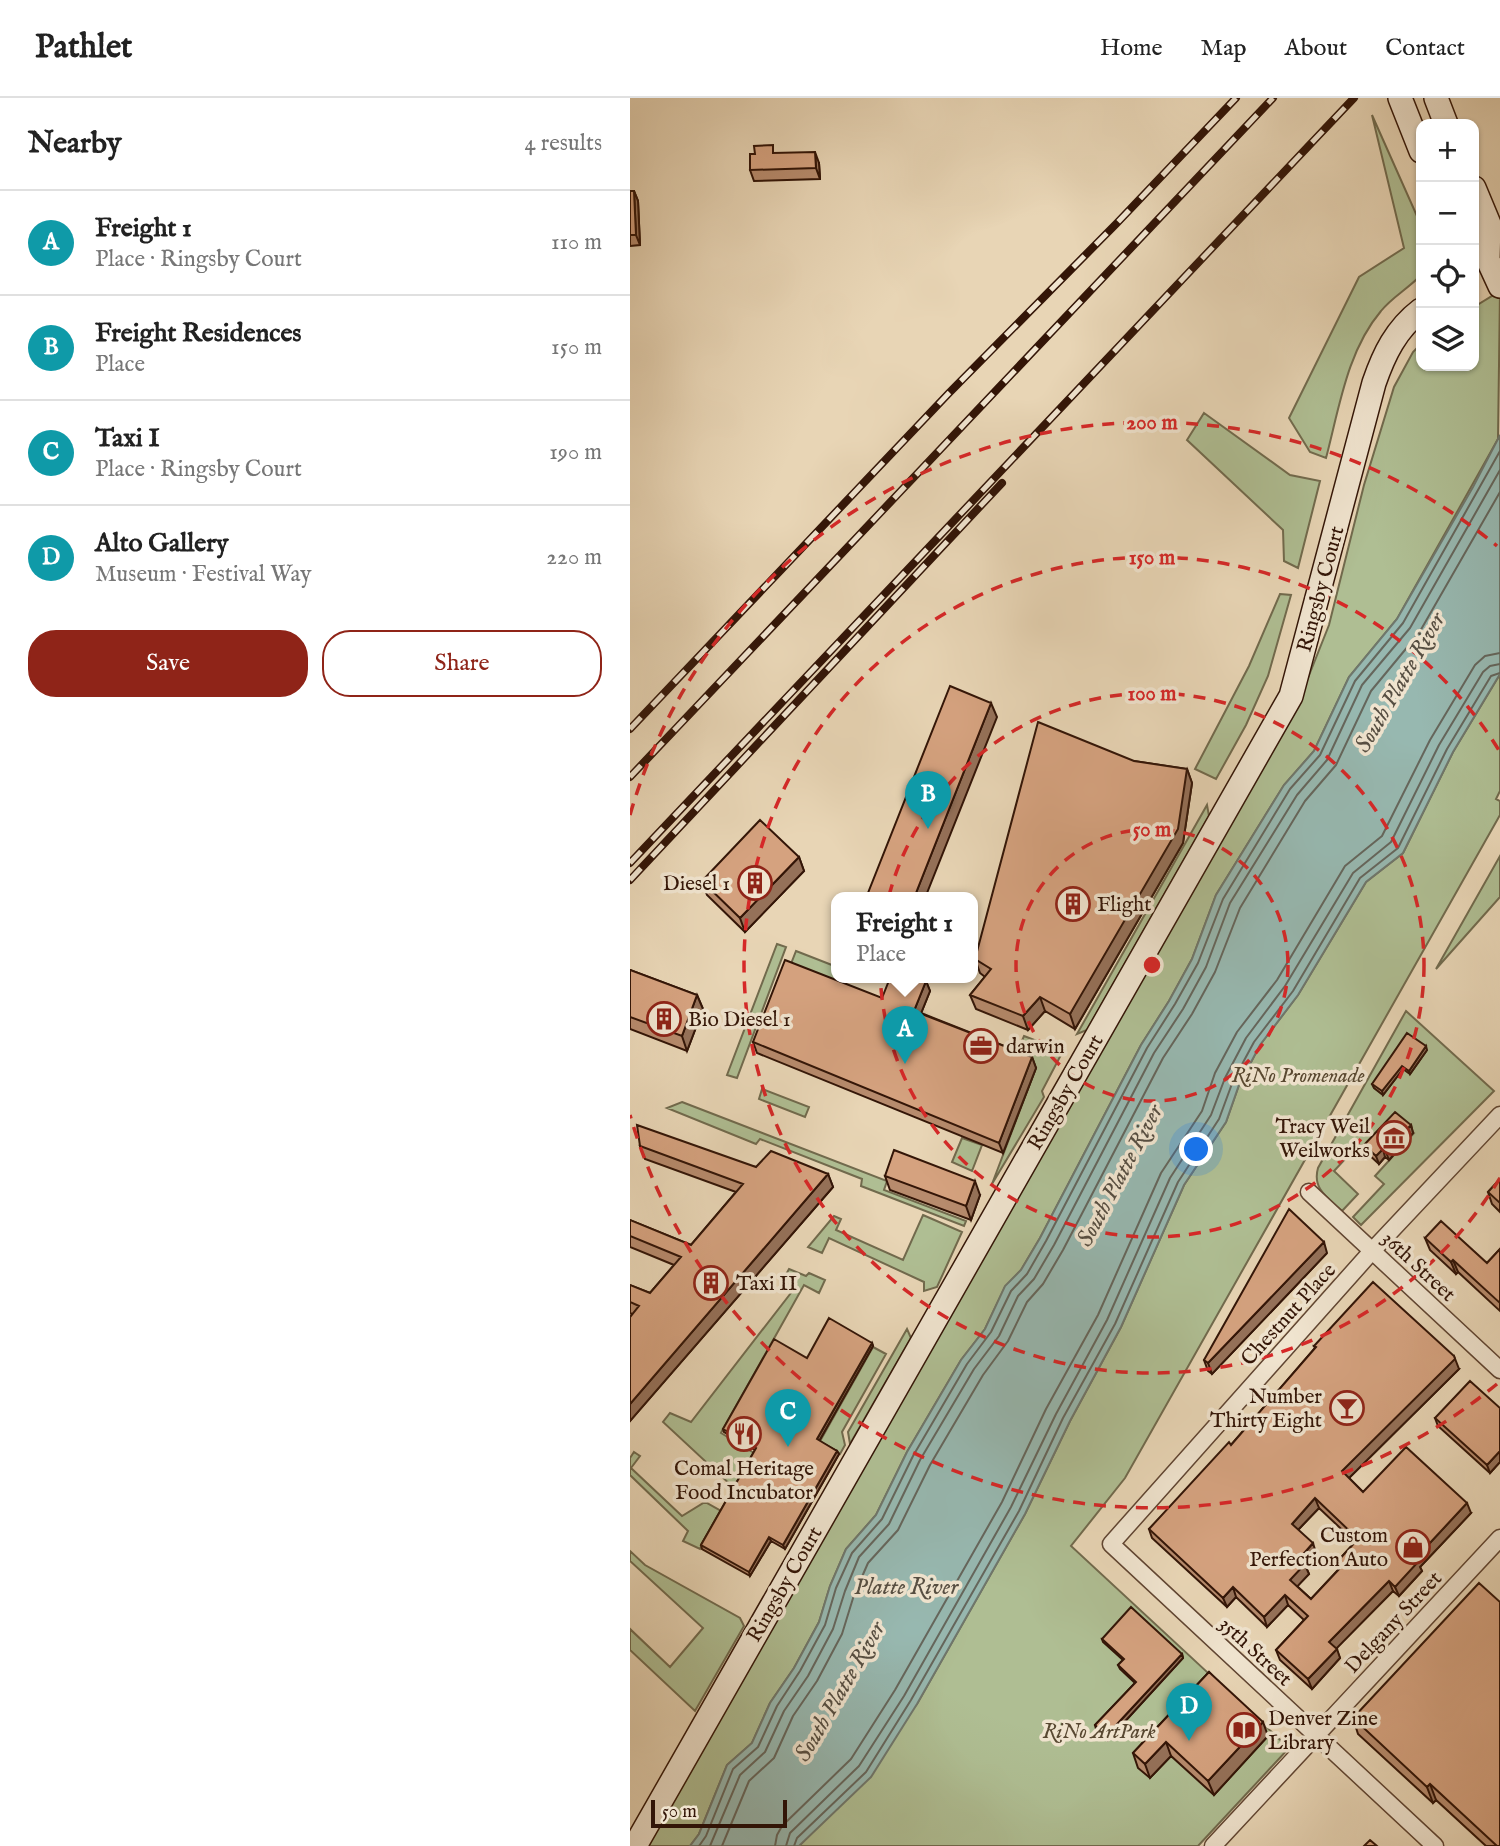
<!DOCTYPE html>
<html lang="en">
<head>
<meta charset="utf-8">
<style>
	:root { --surface:#fff; --page:#f2f2f2; --text:#222; --muted:#767676; --line:#e0e0e0; --accent:#8f2418 }
	body { margin:0; font-family:"IM FELL English",serif; background:var(--page); color:var(--text) }
	.controls { position:absolute; right:21px; top:21px; display:grid; overflow:hidden; border-radius:14px; box-shadow:0 2px 5px #0004 }
	.controls button { width:63px; height:63px; display:grid; place-items:center; padding:0; border:0; border-bottom:2px solid var(--line); background:var(--surface); color:var(--text); font:35px sans-serif }
	.scale { position:absolute; left:21px; bottom:18px; width:136px; box-sizing:border-box; padding-left:7px; border:4px solid #331507; border-top:0; font-size:19px; line-height:24px; white-space:nowrap; color:#331507; -webkit-text-stroke:5px #f0e4cf; paint-order:stroke }
	.you { position:absolute; left:567px; top:1052px; width:24px; height:24px; margin:-18px; border:5px solid #fff; border-radius:50%; background:#1a73e8; box-shadow:0 0 0 10px #1a73e833 }
	.badge { display:grid; place-items:center; width:46px; height:46px; border-radius:50%; background:var(--accent); color:#fff; font-size:23px; font-weight:700 }
	.pin { position:absolute; translate:-50% -58px; filter:drop-shadow(0 2px 4px #0008) }
	.pin::after { content:''; position:absolute; top:37px; width:24px; height:21px; background:inherit; clip-path:polygon(0 0,100% 0,50% 100%) }
	.popup { position:absolute; left:201px; top:794px; width:147px; height:91px; box-sizing:border-box; display:grid; place-content:center; border-radius:14px; background:var(--surface); filter:drop-shadow(0 2px 5px #0005); font-size:23px; white-space:nowrap; color:var(--muted) }
	.popup b { font-size:26px; color:var(--text) }
	.popup::after { content:''; position:absolute; left:50%; top:100%; margin-left:-14px; border:14px solid transparent; border-top-color:var(--surface) }
	.list { margin:0; padding:0; list-style:none }
	h2 { display:flex; justify-content:space-between; align-items:center; height:91px; margin:0; padding:0 28px; font-size:30px }
	h2 small { font-size:23px; font-weight:400; color:var(--muted) }
	.list li { display:grid; grid-template-columns:46px 1fr auto; gap:21px; align-items:center; box-sizing:border-box; height:105px; padding:0 28px; border-top:2px solid var(--line) }
	.list b { display:block; font-size:26px; white-space:nowrap }
	.list p { margin:0; font-size:23px; white-space:nowrap; color:var(--muted) }
	.list em { font-size:23px; font-style:normal; color:var(--muted) }
	.actions { display:flex; gap:14px; padding:21px 28px }
	.actions a { flex:1; padding:16px 0; border:2px solid var(--accent); border-radius:28px; text-align:center; font-size:24px; color:var(--accent) }
	.actions .main { background:var(--accent); color:#fff }
	.icon { flex:none; width:38px; height:38px; fill:none; stroke:currentColor; stroke-width:2; stroke-linecap:round; stroke-linejoin:round }
	.map { position:relative; flex:none; width:870px; height:1748px; overflow:hidden }
	header { display:flex; align-items:center; gap:42px; box-sizing:border-box; height:98px; padding:0 35px; background:var(--surface); border-bottom:2px solid var(--line) }
	header strong { font-size:33px }
	nav { display:flex; gap:38px; margin-inline-start:auto; font-size:24px }
	main { display:flex }
	aside { flex:1; background:var(--surface) }
	.map>svg:first-child { display:block }
</style>
</head>
<body>
<header>
<strong>Pathlet</strong>
<nav><a>Home</a><a>Map</a><a>About</a><a>Contact</a></nav>
</header>
<main>
<aside>
<h2>Nearby<small>4 results</small></h2>
<ul class="list">
<li><span class="badge" style="background:#0f9aa8">A</span><div><b>Freight 1</b><p>Place · Ringsby Court</p></div><em>110 m</em></li>
<li><span class="badge" style="background:#0f9aa8">B</span><div><b>Freight Residences</b><p>Place</p></div><em>150 m</em></li>
<li><span class="badge" style="background:#0f9aa8">C</span><div><b>Taxi I</b><p>Place · Ringsby Court</p></div><em>190 m</em></li>
<li><span class="badge" style="background:#0f9aa8">D</span><div><b>Alto Gallery</b><p>Museum · Festival Way</p></div><em>220 m</em></li>
</ul>
<div class="actions"><a class="main">Save</a><a>Share</a></div>
</aside>
<div class="map">
<svg width="870" height="1748" viewBox="0 0 870 1748">
	<rect width="100%" height="100%" fill="#e8d5b5"/>
	<filter id="stains"><feTurbulence type="fractalNoise" baseFrequency=".00286" numOctaves="4"/><feColorMatrix values="0 0 0 0 .2 0 0 0 0 .09 0 0 0 0 .02 0 0 0 .5 -.17"/></filter>
	<radialGradient id="worn" r=".72"><stop offset=".6" stop-color="#630" stop-opacity="0"/><stop offset="1" stop-color="#630" stop-opacity=".3"/></radialGradient>
	<path fill="#afbe93" stroke="#716a4d" stroke-width="2" d="M742,17L791,127V177C779,190 762,199 751,213C717,253 709,311 696,360L680,354L659,320L729,179L774,150Z
		M870,193L868,341L767,521L719,579L684,653L654,687L586,797L562,861L539,903L511,947L410,1140L391,1172L375,1189L355,1231L331,1262L277,1354L246,1417L216,1451L200,1488L189,1524L164,1570L140,1605L122,1645L97,1667L69,1736L60,1748H16L666,610L699,527L734,387L764,289L783,254L791,246V268H844V209Z
		M574,315L660,377L690,383L668,470L654,463L653,432L557,342Z
		M650,496L661,497L638,578L616,627L586,681L565,671L619,568Z
		M870,576V693L866,701L870,703V717L495,1380L441,1448L659,1650L568,1748H169L196,1720L287,1606L395,1416L440,1323L491,1229L554,1087L596,1024L609,987L630,947L668,897L736,784L773,755L823,654Z
		M577,707L579,718L457,932L447,936Z
		M870,758V799L806,871Z
		M147,846L156,849L107,980L97,977Z
		M166,853L207,869V880H210L207,889L159,871Z
		M776,913L864,993L731,1127L723,1119L754,1086L745,1078L784,1035L768,1021L735,1050L729,1046L704,1073L728,1096L712,1113C698,1100 682,1091 688,1070Z
		M394,938L433,953L412,993L414,999L362,1086L406,970L384,961Z
		M132,991L179,1009L175,1019L129,1001Z
		M52,1004L257,1083L254,1092L336,1123L334,1128L231,1088L232,1081L130,1041L126,1046L37,1010Z
		M332,1040L352,1047L342,1073L322,1064Z
		M293,1117L332,1134L307,1189L294,1193V1184L199,1140L192,1155L178,1149L204,1118L211,1121L206,1132L273,1162Z
		M159,1171L176,1178L179,1175L195,1182L189,1195L174,1187L91,1335L124,1355L104,1390L33,1324L40,1315L61,1324L164,1191L153,1182Z
		M277,1231L281,1240L220,1346L218,1334Z
		M243,1249L256,1256L212,1334L215,1347L210,1356L189,1345Z
		M4,1354L10,1358L1,1370L52,1418L75,1404L91,1413L70,1451L53,1443L58,1433L0,1377V1360Z
		M0,1453L15,1467L110,1520L114,1528L65,1613L0,1552V1531L40,1569L73,1530L0,1463Z"/>
	<path fill="#97b8b0" stroke="#6f776c" stroke-width="2" d="M870,337V576L823,654L773,755L736,784L668,897L630,947L609,987L596,1024L554,1087L491,1229L440,1323L395,1416L287,1606L241,1679L169,1748H60L69,1736L97,1667L122,1645L140,1605L164,1570L189,1524L200,1488L216,1451L246,1417L277,1354L331,1262L355,1231L375,1188L391,1172L410,1140L511,947L539,903L562,861L586,797L654,687L684,653L719,579L767,521L843,389Z"/>
	<g fill="none" stroke-linecap="round" stroke-linejoin="round">
		<path stroke="#65665c" stroke-width="2" d="M69,1748L76,1738L103,1671L128,1649L147,1608L170,1573L195,1527L206,1490L222,1455L252,1421L283,1358L337,1266L361,1234L381,1193L397,1176L416,1143L517,950L545,906L568,865L593,801L660,691L690,657L725,583L773,525L870,353
			M80,1748L110,1677L135,1654L154,1613L178,1578L203,1531L215,1493L229,1459L259,1426L290,1362L344,1271L369,1238L388,1198L404,1181L424,1147L524,955L553,911L576,869L600,805L667,697L697,662L732,587L780,530L870,372
			M92,1748L119,1683L144,1660L163,1618L187,1583L212,1536L224,1497L238,1465L268,1432L300,1367L353,1277L378,1243L397,1204L413,1186L433,1152L533,960L562,916L585,874L610,810L675,703L706,667L741,593L789,535L870,394
			M145,1748L147,1737L152,1728L221,1661L265,1592L372,1404L416,1311L468,1217L531,1075L572,1013L585,975L607,934L647,882L715,768L752,738L800,642L845,567L855,558L870,555
			M156,1748L160,1735L229,1668L274,1598L381,1409L426,1316L477,1222L540,1080L581,1017L595,980L616,940L655,888L723,775L761,744L809,647L853,574L860,568L870,566
			M164,1748L167,1740L236,1674L281,1602L389,1413L433,1320L485,1226L548,1084L589,1021L603,983L624,944L663,893L730,780L768,750L817,651L861,578L870,575"/>
		<g stroke="#604532" stroke-width="19">
			<path id="street" d="M679,1094L870,1272
				M583,1748L870,1440
				M805,1748L481,1446L742,1153L870,1017"/>
		</g>
		<g stroke="#331507" stroke-width="26">
			<path id="secondary" d="M770,0L791,53
				M806,0L816,26
				M844,90L859,126L858,162L870,188
				M5,1748L661,598L744,285C754,256 766,231 791,212"/>
		</g>
		<use href="#street" stroke="#f0e4cf" stroke-width="16"/>
		<use href="#secondary" stroke="#f0e4cf" stroke-width="23"/>
		<g stroke="#331507" stroke-width="8">
			<path id="rail" d="M0,631L319,295L487,125L606,0
				M0,679L643,0
				M0,765L724,0
				M0,782L372,385"/>
		</g>
		<use href="#rail" stroke="#f0e4cf" stroke-width="5" stroke-dasharray="16" stroke-linecap="butt"/>
	</g>
	<path fill="#b78b6d" stroke="#331507" stroke-width="2" fill-rule="evenodd" d="M146,55L189,65L190,81L124,83L120,72Z
		M0,93H4L8,103L10,147L0,148Z
		M504,663L557,671L562,685L553,745L445,931L415,913L398,932L346,911L340,897L355,879L350,875L345,861Z
		M169,759L174,773L115,834L77,797L72,783Z
		M0,872L67,897L73,911L57,953L0,931Z
		M296,883L300,893L291,915L402,959L406,970L373,1055L127,955L123,944L252,900Z
		M797,952L780,976L773,971L753,997L744,990L742,986Z
		M781,1027L783,1035L759,1062L755,1059L749,1066L737,1055L734,1047Z
		M10,1048L126,1069L198,1076L203,1089L0,1323V1219L2,1216L0,1215V1187L20,1195L44,1167L0,1149V1122L61,1147L106,1094L15,1061Z
		M255,1078L350,1097L341,1122L260,1092Z
		M870,1081V1114L862,1106L858,1094Z
		M795,1140L857,1165L870,1151V1213L828,1174L826,1176L800,1152Z
		M697,1155L582,1276L578,1273L574,1262Z
		M242,1245L243,1248L189,1343L207,1353L209,1356L155,1451L141,1443L120,1478L72,1451L71,1447L125,1352L94,1334L93,1331L177,1260Z
		M684,1248L829,1271L719,1380L733,1394L841,1415L790,1469L792,1473L769,1498L763,1493L706,1550L710,1560L682,1591L650,1562L646,1552L674,1522L658,1507L637,1529L606,1499L597,1509L522,1440L519,1431L601,1347L685,1250ZM689,1410L725,1444L706,1465L708,1472L681,1501L667,1488L679,1476L675,1467L686,1455L668,1432Z
		M870,1310V1364L860,1375L808,1328L805,1320Z
		M870,1504V1748H856L806,1702L803,1705L728,1636L723,1620Z
		M472,1541L552,1556L553,1560L478,1642L466,1631L465,1627L505,1585L490,1571L488,1567L493,1562L473,1544Z
		M579,1574L638,1638L584,1697L541,1658L520,1680L508,1670L503,1655Z"/>
	<path fill="#957159" stroke="#331507" stroke-width="2" d="M185,54L189,65L190,81L186,70Z
		M4,93L8,103L10,147L6,137Z
		M361,605L367,619L295,800H284Z
		M557,671L562,685L553,745L445,931L440,916Z
		M169,759L174,773L115,834L110,820Z
		M296,883L300,893L288,923L284,913Z
		M67,897L73,911L57,953L52,938Z
		M410,899L415,913L398,932L393,918Z
		M796,948L797,952L780,976L779,973Z
		M402,959L406,970L373,1055L369,1045Z
		M772,968L773,971L753,997L752,993Z
		M781,1027L783,1035L759,1062L756,1054Z
		M753,1051L755,1059L749,1066L746,1058Z
		M198,1076L203,1089L0,1323V1306Z
		M345,1083L350,1097L341,1122L336,1108Z
		M694,1144L697,1155L582,1276L578,1265Z
		M823,1162L828,1174L826,1176L821,1164Z
		M242,1245L243,1248L188,1345L187,1341Z
		M824,1258L829,1271L716,1383L712,1373Z
		M207,1353L209,1356L155,1451L153,1447Z
		M870,1353V1364L860,1375L857,1367Z
		M685,1400L689,1410L665,1435L662,1426Z
		M837,1405L841,1415L790,1469L792,1473L769,1498L765,1489L785,1461Z
		M139,1439L141,1443L120,1478L119,1474Z
		M683,1445L686,1455L675,1467L679,1476L664,1492L660,1482L669,1461Z
		M759,1483L763,1493L703,1554L699,1544Z
		M603,1489L606,1499L597,1509L593,1500Z
		M655,1497L658,1507L637,1529L634,1519Z
		M707,1551L710,1560L682,1591L678,1581Z
		M552,1556L553,1560L478,1642L476,1638Z
		M633,1624L638,1638L584,1697L578,1683Z
		M536,1644L541,1658L520,1680L515,1666Z
		M800,1686L806,1702L803,1705L797,1689Z"/>
	<path fill="#d5a27f" stroke="#331507" stroke-width="2" fill-rule="evenodd" d="M143,47V55L185,54L186,70L120,72V56H125L124,48Z
		M0,93H4L6,137H0Z
		M320,588L361,605L284,800H236Z
		M408,624L504,663L557,671L548,731L440,916L410,899L393,918L340,897L361,871L345,861Z
		M130,722L169,759L110,820L72,783Z
		M155,862L252,900L260,880H290L296,883L284,913L402,959L369,1045L123,944Z
		M0,872L67,897L52,938L0,919Z
		M777,935L796,948L779,973L772,968L752,993L742,986Z
		M765,1014L781,1027L756,1054L753,1051L746,1058L734,1047Z
		M7,1027L126,1069L141,1053L198,1076L0,1306V1219L9,1208L0,1204V1187L20,1195L51,1159L0,1138V1122L61,1147L113,1086L10,1048Z
		M264,1052L345,1083L336,1108L255,1078Z
		M870,1081V1105L858,1094Z
		M659,1111L694,1144L578,1265L574,1262Z
		M811,1123L857,1165L870,1151V1205L823,1162L821,1164L795,1140Z
		M743,1184L824,1258L825,1261L712,1373L733,1394L776,1349L837,1405L785,1461L788,1464L765,1489L759,1483L699,1544L707,1551L678,1581L646,1552L678,1518L655,1497L634,1519L603,1489L593,1500L519,1431L599,1344L601,1347L686,1249L684,1248ZM685,1400L728,1441L706,1465L711,1469L681,1501L660,1482L675,1466L669,1461L683,1445L662,1426Z
		M199,1220L242,1245L187,1341L207,1353L153,1447L139,1439L119,1474L71,1447L126,1350L93,1331L144,1241L177,1260Z
		M840,1283L870,1310V1353L857,1367L805,1320Z
		M849,1485L870,1504V1748H867L800,1686L797,1689L723,1620Z
		M501,1509L552,1556L476,1638L465,1627L506,1584L488,1567L494,1561L472,1541Z
		M579,1574L633,1624L578,1683L536,1644L515,1666L503,1655Z
		M740,1742L747,1748H734Z"/>
	<g fill="none" stroke="#d62828" stroke-width="3.5" stroke-dasharray="12 9">
		<circle cx="522" cy="867" r="136"/>
		<circle cx="522" cy="867" r="272"/>
		<path d="M870 1080A408 408 0 1 1 870 654"/>
		<path d="M867 1286A543 543 0 0 1 0 1017M0 717A543 543 0 0 1 867 448"/>
	</g>
	<defs>
		<g id="building-ring" transform="scale(1.75)"><circle r="9.5" fill="#f0e4cf" stroke="#8f2418" stroke-width="1.5"/><path d="M-4-6H4V6H1V3H-1V6H-4ZM-2.5-4.3h1.7v1.8h-1.7ZM.8-4.3h1.7v1.8H.8ZM-2.5-1h1.7V.8h-1.7ZM.8-1h1.7V.8H.8Z" fill="#8f2418"/></g>
		<g id="office-ring" transform="scale(1.75)"><circle r="9.5" fill="#f0e4cf" stroke="#8f2418" stroke-width="1.5"/><path d="M-6-3h4V-5.5h4V-3h4V5H-6ZM-1-4.5V-3h2v-1.5ZM-6 0V1H6V0Z" fill="#8f2418"/></g>
		<g id="museum-ring" transform="scale(1.75)"><circle r="9.5" fill="#f0e4cf" stroke="#8f2418" stroke-width="1.5"/><path d="M0-6L6-3V-2H-6V-3ZM-5-1h2V3h-2ZM-1-1h2V3h-2ZM3-1h2V3H3ZM-6 4H6V6H-6Z" fill="#8f2418"/></g>
		<g id="bar-ring" transform="scale(1.75)"><circle r="9.5" fill="#f0e4cf" stroke="#8f2418" stroke-width="1.5"/><path d="M-6-5H6L.8 .8V4.5H3.5V6h-7V4.5H-.8V.8Z" fill="#8f2418"/></g>
		<g id="restaurant-ring" transform="scale(1.75)"><circle r="9.5" fill="#f0e4cf" stroke="#8f2418" stroke-width="1.5"/><path d="M-5-6h1v4h1v-4h1v4h1v-4h1v5L-1.5 .5V6h-2V.5L-5-1ZM5-6V6H3V1.5H1.5Q1.5-4 5-6Z" fill="#8f2418"/></g>
		<g id="shop-ring" transform="scale(1.75)"><circle r="9.5" fill="#f0e4cf" stroke="#8f2418" stroke-width="1.5"/><path d="M-5-2.5h2.3a2.7 3.5 0 0 1 5.4 0H5L5.5 6h-11ZM-1.5-2.5h3a1.5 2.3 0 0 0-3 0Z" fill="#8f2418"/></g>
		<g id="library-ring" transform="scale(1.75)"><circle r="9.5" fill="#f0e4cf" stroke="#8f2418" stroke-width="1.5"/><path d="M-6-4Q-3-5.5-.7-3.5V5Q-3 3-6 4ZM6-4Q3-5.5 .7-3.5V5Q3 3 6 4Z" fill="#8f2418"/></g>
	</defs>
	<g fill-rule="evenodd">
		<use href="#building-ring" x="125" y="785"/>
		<use href="#building-ring" x="443" y="806"/>
		<use href="#building-ring" x="34" y="921"/>
		<use href="#office-ring" x="351" y="948"/>
		<use href="#museum-ring" x="764" y="1040"/>
		<use href="#building-ring" x="81" y="1185"/>
		<use href="#bar-ring" x="717" y="1310"/>
		<use href="#restaurant-ring" x="114" y="1336"/>
		<use href="#shop-ring" x="783" y="1449"/>
		<use href="#library-ring" x="614" y="1632"/>
	</g>
	<g text-anchor="middle" stroke-width="7" stroke-linejoin="round" paint-order="stroke">
		<g font-size="21" fill="#331507" stroke="#f0e4cf">
			<text transform="translate(690 491) rotate(-75)" y="7">Ringsby Court</text>
			<text transform="translate(435 994) rotate(-60)" y="7">Ringsby Court</text>
			<text transform="translate(789 1168) rotate(43)" y="7">36th Street</text>
			<text transform="translate(658 1216) rotate(-48)" y="7">Chestnut Place</text>
			<text transform="translate(154 1486) rotate(-60)" y="7">Ringsby Court</text>
			<text transform="translate(763 1524) rotate(-47)" y="7">Delgany Street</text>
			<text transform="translate(626 1553) rotate(43)" y="7">35th Street</text>
		</g>
		<g font-size="21" fill="#331507" stroke="#f0e4cf" text-anchor="start">
			<text x="100" y="792" text-anchor="end">Diesel 1</text>
			<text x="467" y="813">Flight</text>
			<text x="58" y="928">Bio Diesel 1</text>
			<text x="376" y="955">darwin</text>
			<text x="740" y="1035" text-anchor="end">Tracy Weil<tspan x="740" dy="24">Weilworks</tspan></text>
			<text x="106" y="1192">Taxi II</text>
			<text x="692" y="1305" text-anchor="end">Number<tspan x="692" dy="24">Thirty Eight</tspan></text>
			<text x="114" y="1377" text-anchor="middle">Comal Heritage<tspan x="114" dy="24">Food Incubator</tspan></text>
			<text x="758" y="1444" text-anchor="end">Custom<tspan x="758" dy="24">Perfection Auto</tspan></text>
			<text x="638" y="1627">Denver Zine<tspan x="638" dy="24">Library</tspan></text>
		</g>
		<g font-size="21" font-style="italic" fill="#584831" stroke="#f0e4cf">
			<text x="668" y="984">RiNo Promenade</text>
			<text x="469" y="1640">RiNo ArtPark</text>
		</g>
		<g font-size="23" font-style="italic" fill="#564e42" stroke="#f0e4cf">
			<text transform="translate(769 584) rotate(-60)" y="8">South Platte River</text>
			<text transform="translate(489 1077) rotate(-62)" y="8">South Platte River</text>
			<text x="276" y="1496">Platte River</text>
			<text transform="translate(209 1593) rotate(-60)" y="8">South Platte River</text>
		</g>
	</g>
	<circle cx="522" cy="867" r="10" fill="#d62828" stroke="#f0e4cf" stroke-width="3.5"/>
	<g font-size="21" text-anchor="middle" font-weight="bold" fill="#d62828" stroke="#f0e4cf" stroke-width="7" stroke-linejoin="round" paint-order="stroke">
		<text x="522" y="331">200 m</text>
		<text x="522" y="466">150 m</text>
		<text x="522" y="602">100 m</text>
		<text x="522" y="738">50 m</text>
	</g>
	<rect width="100%" height="100%" filter="url(#stains)"/>
	<rect width="100%" height="100%" fill="url(#worn)"/>
</svg>
<div class="controls">
<button>+</button>
<button>−</button>
<button><svg class="icon" aria-label="locate" viewBox="0 0 24 24"><circle cx="12" cy="12" r="6"/><path d="M12 2v4M12 18v4M2 12h4M18 12h4"/></svg></button>
<button><svg class="icon" aria-label="layers" viewBox="0 0 24 24"><path d="M12 4l9 5-9 5-9-5zM3 14l9 5 9-5"/></svg></button>
</div>
<div class="scale">50 m</div>
<div class="you"></div>
<div class="pin badge" style="left:275px;top:966px;background:#0f9aa8">A</div>
<div class="popup"><b>Freight 1</b>Place</div>
<div class="pin badge" style="left:298px;top:731px;background:#0f9aa8">B</div>
<div class="pin badge" style="left:158px;top:1349px;background:#0f9aa8">C</div>
<div class="pin badge" style="left:559px;top:1643px;background:#0f9aa8">D</div>
</div>
</main>
</body>
</html>
